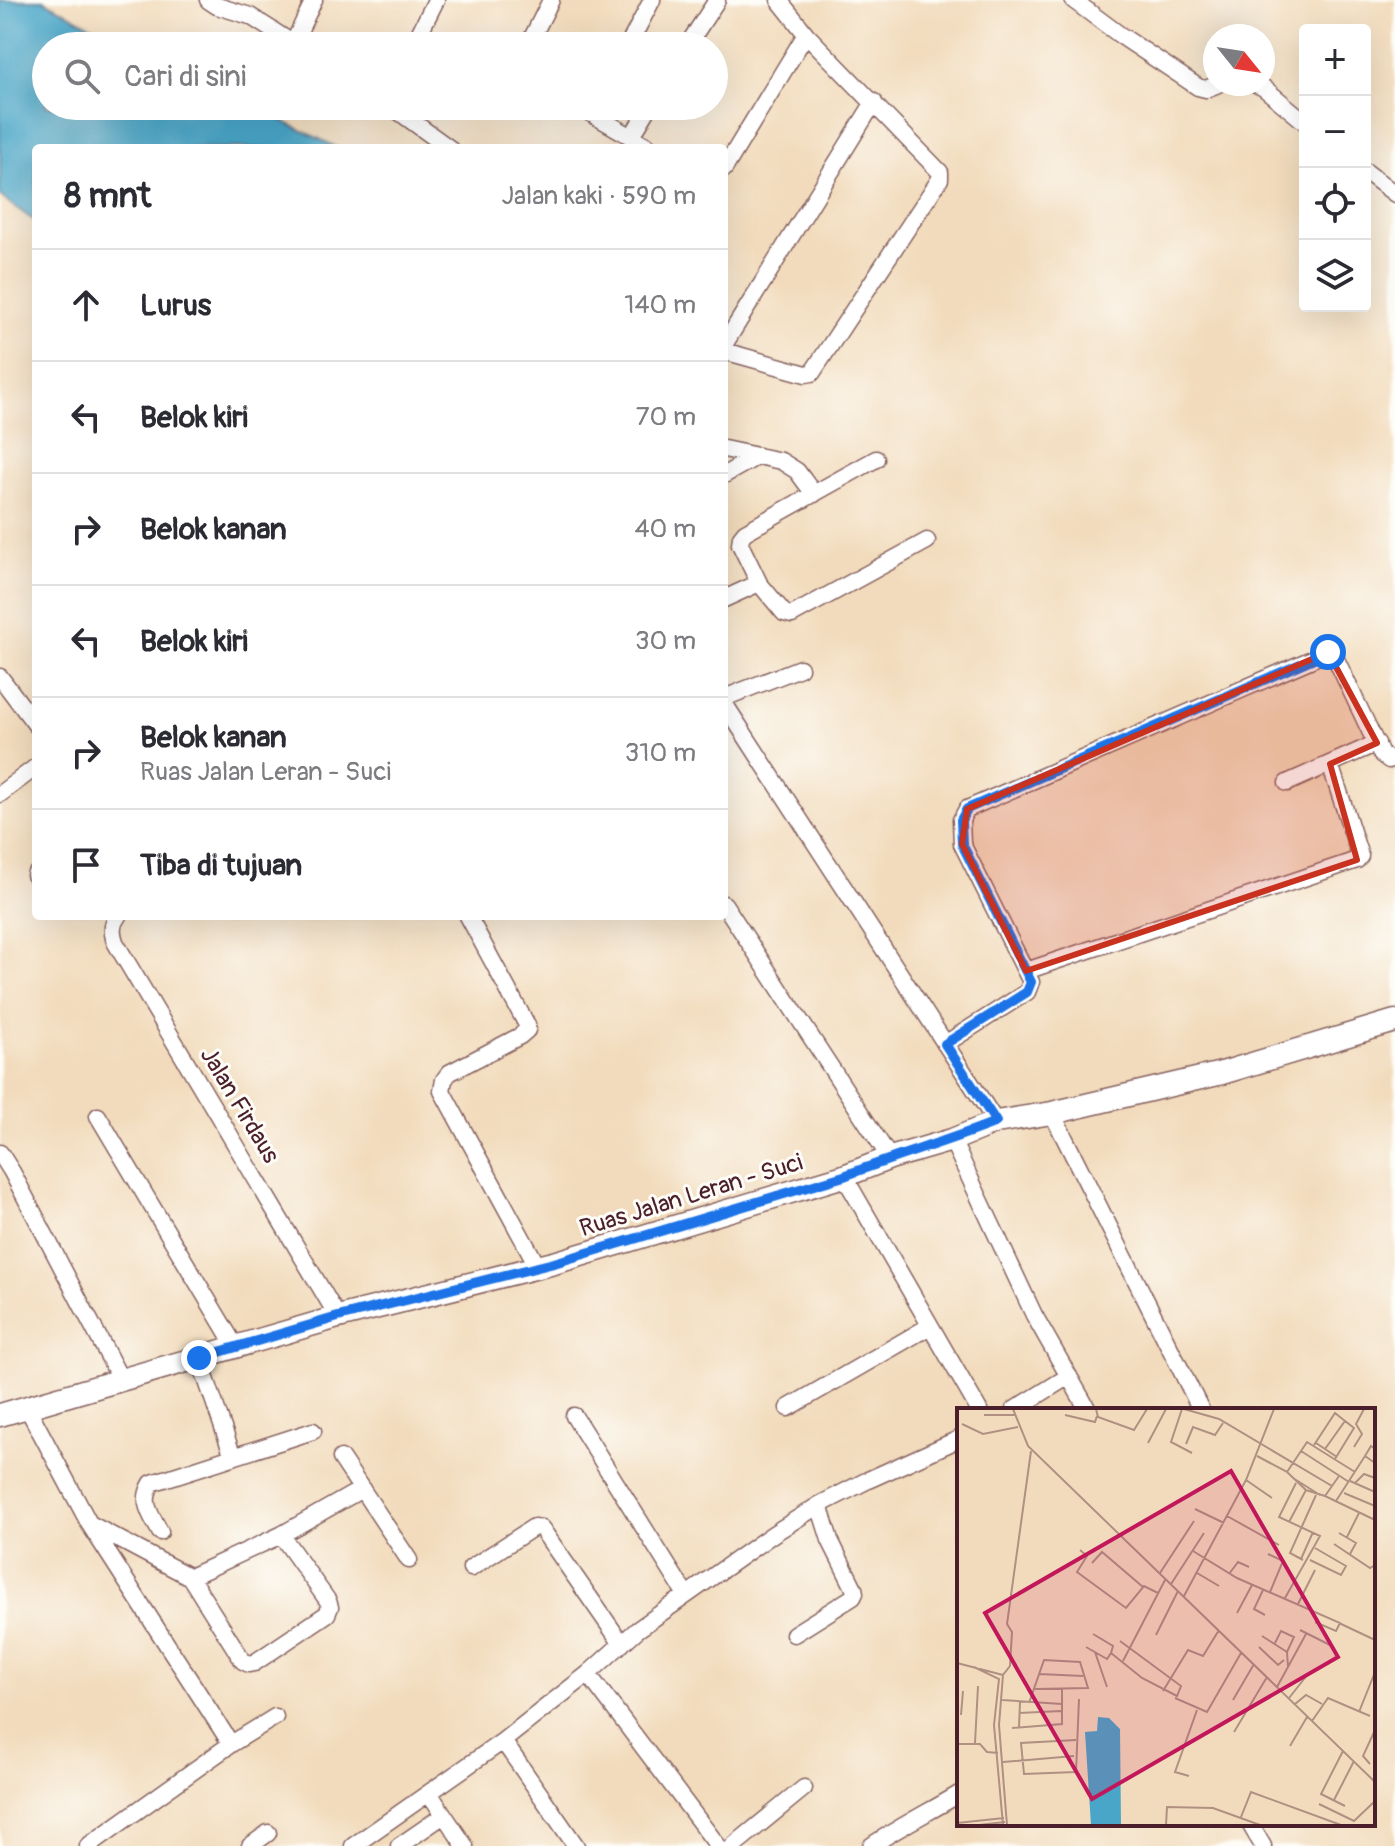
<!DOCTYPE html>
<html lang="id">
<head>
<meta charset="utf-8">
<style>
	:root { --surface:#fff; --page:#f2f2f3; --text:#2b2b33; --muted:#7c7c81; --line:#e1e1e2 }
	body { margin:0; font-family:Pangolin,sans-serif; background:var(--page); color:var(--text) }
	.controls { position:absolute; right:24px; top:24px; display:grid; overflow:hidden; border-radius:8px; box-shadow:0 8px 32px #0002 }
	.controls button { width:72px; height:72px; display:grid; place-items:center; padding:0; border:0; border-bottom:2px solid var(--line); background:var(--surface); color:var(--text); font:40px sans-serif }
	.compass { position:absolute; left:1203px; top:24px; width:72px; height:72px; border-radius:50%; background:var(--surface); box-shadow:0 8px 32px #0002; rotate:120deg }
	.stop { position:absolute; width:24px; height:24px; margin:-18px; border:6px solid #1a73e8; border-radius:50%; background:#fff }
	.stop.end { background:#1a73e8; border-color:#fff; box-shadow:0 2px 8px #0008 }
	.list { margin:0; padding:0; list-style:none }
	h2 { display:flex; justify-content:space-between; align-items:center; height:104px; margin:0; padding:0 32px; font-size:34px }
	h2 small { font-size:26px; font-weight:400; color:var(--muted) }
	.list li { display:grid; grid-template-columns:52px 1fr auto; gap:24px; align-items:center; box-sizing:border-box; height:112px; padding:0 32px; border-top:2px solid var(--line) }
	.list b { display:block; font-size:30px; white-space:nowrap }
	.list p { margin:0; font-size:26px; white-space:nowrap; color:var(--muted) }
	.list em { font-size:26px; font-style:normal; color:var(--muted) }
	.icon { flex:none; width:44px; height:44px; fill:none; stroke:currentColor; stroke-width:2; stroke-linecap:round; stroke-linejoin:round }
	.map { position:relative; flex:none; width:1395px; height:1846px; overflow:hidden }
	.search { position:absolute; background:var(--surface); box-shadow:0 8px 32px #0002; left:32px; top:32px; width:696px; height:88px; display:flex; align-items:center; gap:20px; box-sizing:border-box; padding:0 28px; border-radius:44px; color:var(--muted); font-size:30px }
	.panel { position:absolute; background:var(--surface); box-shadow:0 8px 32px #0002; left:32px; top:144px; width:696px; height:776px; border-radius:8px }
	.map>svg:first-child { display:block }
</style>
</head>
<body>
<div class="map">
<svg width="1395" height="1846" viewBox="0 0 1395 1846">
	<rect width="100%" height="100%" fill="#fdfcf7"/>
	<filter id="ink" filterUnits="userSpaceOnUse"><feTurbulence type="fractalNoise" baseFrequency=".0125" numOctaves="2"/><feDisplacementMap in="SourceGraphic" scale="16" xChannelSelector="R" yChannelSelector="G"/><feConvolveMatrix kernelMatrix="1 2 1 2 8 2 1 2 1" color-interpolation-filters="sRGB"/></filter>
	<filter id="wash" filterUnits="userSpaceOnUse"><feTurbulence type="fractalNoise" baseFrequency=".006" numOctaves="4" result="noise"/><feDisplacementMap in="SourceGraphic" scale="32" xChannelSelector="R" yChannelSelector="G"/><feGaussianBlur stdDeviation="1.8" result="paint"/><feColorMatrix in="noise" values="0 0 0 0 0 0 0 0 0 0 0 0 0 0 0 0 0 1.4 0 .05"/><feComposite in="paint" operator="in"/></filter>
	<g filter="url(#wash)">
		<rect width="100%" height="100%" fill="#f2dbbc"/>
		<path fill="#49a6c8" stroke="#4a627a" stroke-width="2" d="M0,0H43L129,46H46V106H252L338,148H36V222L0,196Z"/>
	</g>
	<g filter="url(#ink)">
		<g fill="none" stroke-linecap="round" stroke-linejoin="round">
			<g stroke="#85615e" stroke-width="19">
				<path id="minor" d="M208,0L217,6L250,16L297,46
					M1073,0L1120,35L1198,87L1206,89L1218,84
					M293,44L314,0
					M413,46L436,0
					M528,46L551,0
					M628,46L652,0
					M687,46L717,0
					M1256,84L1264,88L1305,122
					M391,106L449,148
					M578,106L651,148
					M632,136L650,106
					M724,169L806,34
					M1365,171L1395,194
					M724,345L874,102
					M724,351L806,374L812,373L940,179V172L806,34L779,0
					M724,449L781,461L797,471L814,494
					M876,459L745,532L741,537L740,544L759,583L784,613L792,615L927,541
					M724,475L758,456
					M724,599L759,583
					M0,677L36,725
					M724,698L800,668
					M724,703L996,1122
					M1287,783L1377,743
					M0,794L36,767
					M35,875L36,874
					M724,904L890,1158
					M118,916C111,925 112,932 115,942L338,1317
					M468,916L527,1025V1030L520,1036L449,1073L444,1080L442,1091L538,1267
					M1026,971L1357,860L1360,856L1330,764
					M945,1044L1027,992L1031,982L962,844L961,820L967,809L1328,652L1335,657L1381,754L1389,760L1395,758
					M1052,1113L1201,1410
					M98,1116L231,1339L234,1348
					M952,1140L1034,1315L1088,1410
					M0,1153L12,1172L121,1380
					M844,1176L979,1410
					M199,1358L233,1457
					M27,1407L90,1525L231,1744
					M788,1408L930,1326
					M1014,1410L1069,1376
					M574,1416L686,1595
					M341,1458L409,1560
					M92,1525L190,1577L281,1535L362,1489
					M160,1532C151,1514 140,1503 152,1483L313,1431
					M471,1568L534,1527L541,1528L622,1644
					M190,1577L243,1661L249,1664L254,1663L327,1614L330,1607L328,1601L281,1535
					M794,1634L853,1597L855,1593L854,1588L830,1540L819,1505
					M588,1674L718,1846
					M503,1741L576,1846
					M429,1793L465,1846
					M1250,1824L1263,1846
					M88,1846L231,1744L275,1717
					M250,1846L268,1833
					M353,1846L503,1741L588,1674L637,1630L773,1534L819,1505L868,1480L959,1439
					M399,1846L444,1815
					M733,1846L804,1788
					M871,1846C899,1827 929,1812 959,1794"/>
			</g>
			<g stroke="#85615e" stroke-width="25">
				<path id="secondary" d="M0,1415L338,1317L554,1263L844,1176L890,1158L952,1140L996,1122L1052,1113L1222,1073L1395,1021"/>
			</g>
			<use href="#minor" stroke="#fff" stroke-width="16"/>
			<use href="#secondary" stroke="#fff" stroke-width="22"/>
		</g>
	</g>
	<g fill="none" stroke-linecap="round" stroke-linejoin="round" filter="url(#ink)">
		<path stroke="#1a73e8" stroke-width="10" d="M199,1358L338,1317L554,1263L844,1176C895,1156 946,1142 996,1122L945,1044L1027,992L1031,982L962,844L961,820L967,809L1328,652"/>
	</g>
	<path fill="#c8321e" fill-opacity="0.2" stroke="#c8321e" stroke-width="6" stroke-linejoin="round" d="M1328,652L1377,743L1330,764L1357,860L1026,971L962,844L967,809Z"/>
	<g text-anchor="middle" stroke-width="6" stroke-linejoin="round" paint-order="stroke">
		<g font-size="24" fill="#4a1f2b" stroke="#fdfcf7">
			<text transform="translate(240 1105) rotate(59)" y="8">Jalan Firdaus</text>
			<text transform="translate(691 1195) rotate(-17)" y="8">Ruas Jalan Leran - Suci</text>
		</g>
	</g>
	<g transform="translate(957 1408)">
		<rect width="418" height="418" fill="#f2dbbc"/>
		<path d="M141,309L152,310L163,321L164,417H134L128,324L140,323Z" fill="#49a6c8"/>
		<path fill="none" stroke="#af9082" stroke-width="2" d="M56,1L71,38L418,374M139,1L141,9L177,22L190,1M225,1L214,34L235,45M227,1L262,11L375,78L382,68M27,7H58M108,7L138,14L140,8M5,16L26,26L61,19M191,35L209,1M359,35L380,49M229,36L236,19L258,27L266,15M357,37L378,5L388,13M397,39L405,26L399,16L407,1M368,41L388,13L397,20L378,51M418,41L414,38L408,48L418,55M344,43L392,74M300,48L330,64L350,34L398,64M330,64L349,82L368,88M336,70L363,87M289,72L315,90M393,73L418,84M398,75L407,66L418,70M375,78L368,88L418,112M387,85L418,98M379,93L408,48M238,101L267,115M270,108L322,137M332,114L349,82M382,125L399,135L393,146M390,129L402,105M377,136L413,160L418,157M123,142L130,148L120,164L169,200L187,178L201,185M236,143L280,170L383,215L379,223L358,214M311,146L326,153L313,184M344,151L356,124M346,152L333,145L359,87M353,152L384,167L389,158L358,140M135,155L145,144L186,179M203,165L237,113M240,165L262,178M272,166L281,154L292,159M214,176L247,125M306,182L297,201L308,207M227,188L289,72L317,1M328,190L363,128L322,109L339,75M341,196L358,162M280,205L295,177M382,215L418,232M343,222L375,238M199,227L221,183M305,228L330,244L331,259M318,235L324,223L337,229L330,244M129,239L150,251L154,245L156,238L136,226M302,239L321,257L327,252M138,244L150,279M154,245L185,270L220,288L224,278L163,233M166,253L208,172M0,255L46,267M17,259L42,271L37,317L46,417M82,266L126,268M320,279L349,226M206,283L231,242L246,248L262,222M218,290L250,304L284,245M332,290L351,266M45,292L105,296M276,292L297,256M72,295L87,252L123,254L131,280L78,281M338,296L349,287L365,296M402,304L418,264M62,305L104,303M4,307L6,283M355,313L371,290L413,308M62,319L63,294M55,320L105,316V281M277,324L310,269M119,332L64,335L67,366L119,364L122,291M18,335L21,278M0,336H23L30,344L41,345M333,338L350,309M386,343L364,386L388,398M46,354L117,348M413,356L406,348L418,322M232,368L218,364L240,302M377,392L397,353M362,396L397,413L418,393M284,409L294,384L384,417M0,415L47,410M22,417L48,414M50,417L42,317L46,267L53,258L55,224L50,216L74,43M209,417L210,399L256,400L303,417"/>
		<path fill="#c2185b" fill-opacity="0.15" stroke="#c2185b" stroke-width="4" d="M274,63L381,249L135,391L28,205Z"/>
		<rect width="418" height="418" fill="none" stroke="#4a1f2b" stroke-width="4"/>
	</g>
</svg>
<div class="controls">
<button>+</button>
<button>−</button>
<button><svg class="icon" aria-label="locate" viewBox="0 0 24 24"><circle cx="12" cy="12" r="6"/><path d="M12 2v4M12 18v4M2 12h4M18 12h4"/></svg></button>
<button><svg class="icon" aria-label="layers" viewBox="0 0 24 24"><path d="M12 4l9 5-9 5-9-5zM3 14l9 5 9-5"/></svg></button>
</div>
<svg class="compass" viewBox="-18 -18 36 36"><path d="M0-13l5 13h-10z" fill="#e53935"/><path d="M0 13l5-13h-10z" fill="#7c7c81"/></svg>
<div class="stop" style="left:1328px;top:652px"></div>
<div class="stop end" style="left:199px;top:1358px"></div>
<div class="search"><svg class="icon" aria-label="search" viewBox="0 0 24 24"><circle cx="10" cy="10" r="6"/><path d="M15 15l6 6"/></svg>Cari di sini</div>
<section class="panel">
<h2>8 mnt<small>Jalan kaki · 590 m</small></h2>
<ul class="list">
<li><svg class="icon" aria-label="ahead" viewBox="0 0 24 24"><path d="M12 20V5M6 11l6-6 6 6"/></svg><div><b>Lurus</b></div><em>140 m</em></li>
<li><svg class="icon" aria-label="left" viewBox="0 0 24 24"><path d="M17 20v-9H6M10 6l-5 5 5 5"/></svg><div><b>Belok kiri</b></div><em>70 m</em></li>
<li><svg class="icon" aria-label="right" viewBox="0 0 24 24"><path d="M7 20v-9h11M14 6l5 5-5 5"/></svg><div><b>Belok kanan</b></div><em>40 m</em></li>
<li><svg class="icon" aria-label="left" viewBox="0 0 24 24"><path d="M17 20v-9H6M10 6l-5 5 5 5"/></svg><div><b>Belok kiri</b></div><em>30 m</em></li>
<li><svg class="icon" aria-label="right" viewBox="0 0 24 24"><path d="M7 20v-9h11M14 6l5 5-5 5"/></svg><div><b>Belok kanan</b><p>Ruas Jalan Leran - Suci</p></div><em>310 m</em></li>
<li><svg class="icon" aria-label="arrive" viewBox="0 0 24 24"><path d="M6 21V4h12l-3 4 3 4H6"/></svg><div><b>Tiba di tujuan</b></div></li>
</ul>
</section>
</div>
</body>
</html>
